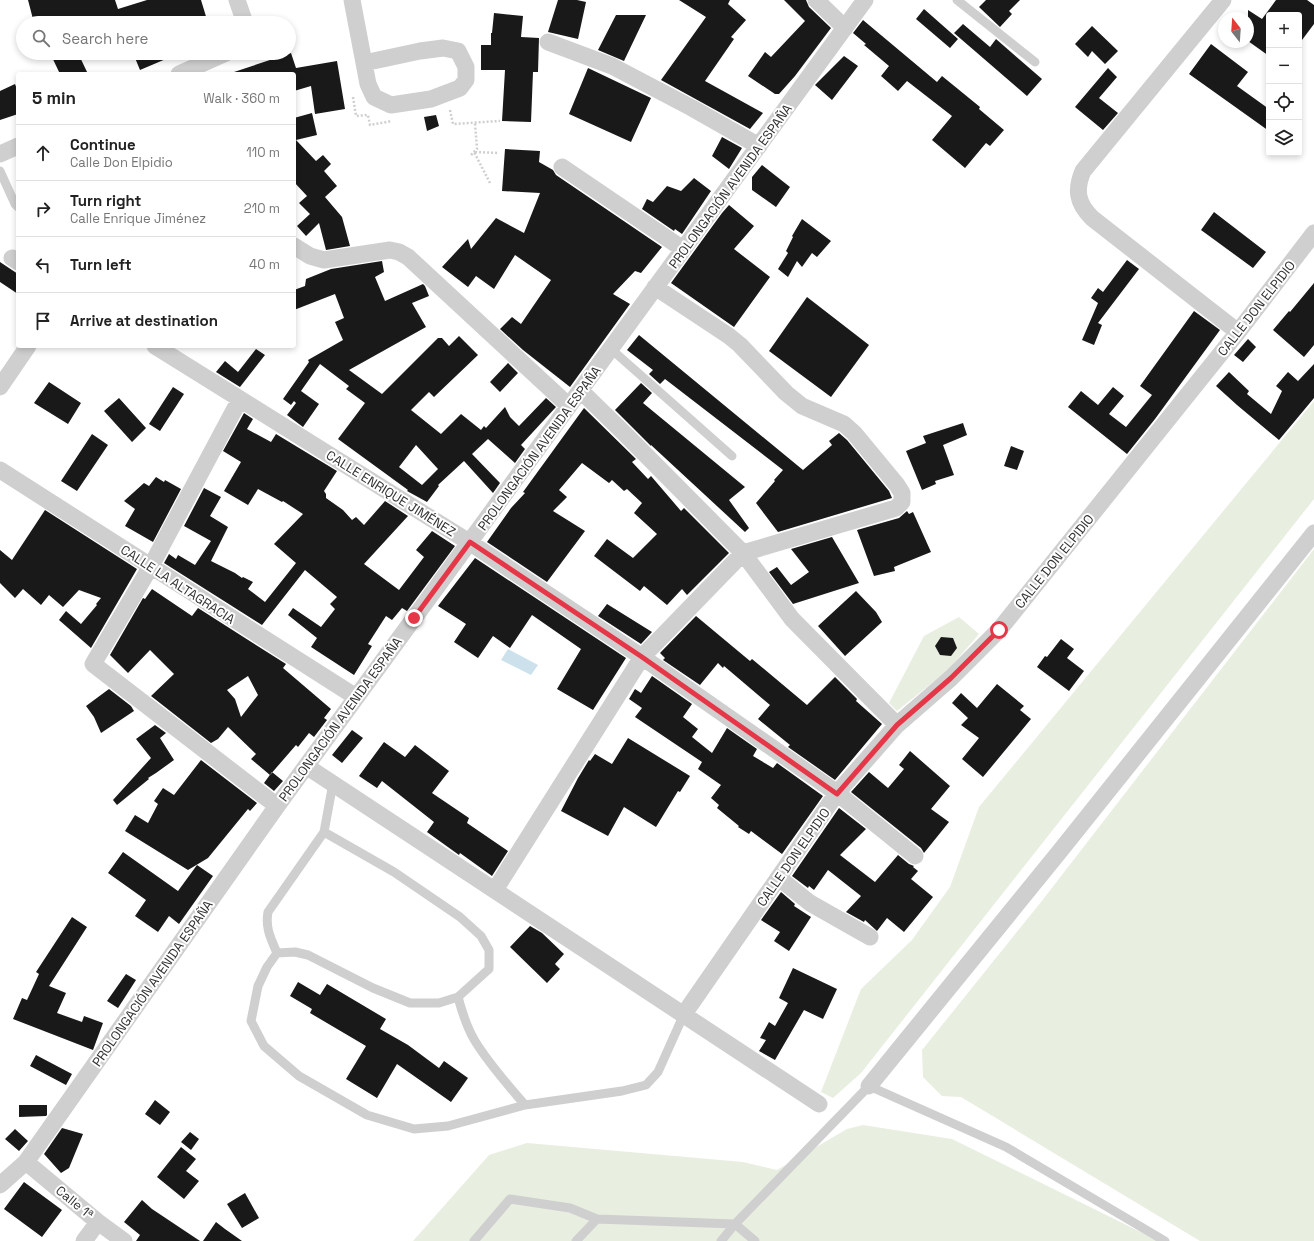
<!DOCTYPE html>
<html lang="en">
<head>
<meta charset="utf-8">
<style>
	:root { --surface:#fff; --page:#f6f6f6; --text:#222; --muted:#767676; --line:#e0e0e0 }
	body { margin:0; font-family:"Space Grotesk",sans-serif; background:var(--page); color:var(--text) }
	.controls { position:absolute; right:12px; top:12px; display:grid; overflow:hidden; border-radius:4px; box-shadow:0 2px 6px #0003 }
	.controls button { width:36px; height:36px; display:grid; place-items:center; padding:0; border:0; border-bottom:1px solid var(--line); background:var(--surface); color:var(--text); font:20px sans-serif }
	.compass { position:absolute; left:1218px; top:12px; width:36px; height:36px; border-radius:50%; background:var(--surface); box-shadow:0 2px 6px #0003; rotate:343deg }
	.stop { position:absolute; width:12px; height:12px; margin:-9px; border:3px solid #e53747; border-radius:50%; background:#fff }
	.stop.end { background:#e53747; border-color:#fff; box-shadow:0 1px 4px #0008 }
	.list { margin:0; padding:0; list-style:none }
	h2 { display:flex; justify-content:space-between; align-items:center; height:52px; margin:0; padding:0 16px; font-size:17px }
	h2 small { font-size:13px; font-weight:400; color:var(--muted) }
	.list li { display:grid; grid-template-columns:26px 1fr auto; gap:12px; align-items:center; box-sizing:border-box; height:56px; padding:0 16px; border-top:1px solid var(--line) }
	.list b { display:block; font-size:15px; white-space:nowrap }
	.list p { margin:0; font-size:13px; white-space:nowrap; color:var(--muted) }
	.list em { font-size:13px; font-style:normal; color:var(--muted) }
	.icon { flex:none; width:22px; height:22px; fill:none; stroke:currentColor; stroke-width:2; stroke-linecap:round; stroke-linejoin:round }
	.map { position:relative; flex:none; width:1314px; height:1241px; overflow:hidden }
	.search { position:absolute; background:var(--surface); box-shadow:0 2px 6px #0003; left:16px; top:16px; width:280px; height:44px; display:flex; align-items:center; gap:10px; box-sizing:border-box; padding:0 14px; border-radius:22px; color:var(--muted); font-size:15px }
	.panel { position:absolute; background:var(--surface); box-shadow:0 2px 6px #0003; left:16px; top:72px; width:280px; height:276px; border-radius:4px }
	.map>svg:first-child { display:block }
</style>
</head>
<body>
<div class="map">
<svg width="1314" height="1241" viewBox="0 0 1314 1241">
	<rect width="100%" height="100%" fill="#fff"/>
	<path fill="#e8eee0" d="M1314,401V499L861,1073L833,1098L821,1092L861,989L912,940L950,887L979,807Z
		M1314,549V1241H1200L961,1097L942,1096L923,1077L922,1050L1041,902Z
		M959,617L979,634L948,670L897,711L889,703L924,636Z
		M863,1125L952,1139L1159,1241H413L489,1155L527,1143L743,1162L777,1170L847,1129Z"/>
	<path fill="#cde1ed" d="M508,649L538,665L531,675L501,660Z"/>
	<path fill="#191919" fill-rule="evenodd" d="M28,0H115L118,9L147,0H201L208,23H34Z
		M558,0H577L586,2L578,39L548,32Z
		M679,0H730L728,4L746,20L731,37L734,39L705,81L763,113L750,129L661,80L706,17Z
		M784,0H806L809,7L831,28L795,76L779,94H775L748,76L765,52L771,57L805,21Z
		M986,0H1020L1009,11L1012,14L1000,27L979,7Z
		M1276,0H1307L1314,5V24L1299,44V15H1269V56L1248,41V10L1262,19Z
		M924,9L958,39L950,48L916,19Z
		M494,13L523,16L521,37L539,38L538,72H533L531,122L502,121L505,70H481V45H491V33H492Z
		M616,15H646L624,61L598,50Z
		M863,20L937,82L942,76L980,107L979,109L1004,130L990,146L986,143L965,168L932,140L952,116L907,81L898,91L881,76L889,66L864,45L866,44L853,33Z
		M963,24L990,47L996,39L1042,79L1027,96L954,33Z
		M1092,26L1118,51L1105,64L1092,51L1088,57L1075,44Z
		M1211,44L1248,72L1237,86L1269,109V131L1189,74Z
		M50,53H78L88,74H60Z
		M133,53H180L140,70Z
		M291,53L296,68L337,61L345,109L315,114L311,86L294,91V74H235L234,72Z
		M844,56L858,66L832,100L815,85Z
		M588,68L651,98L631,142L569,114Z
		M1108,68L1117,77L1099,98L1118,113L1103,130L1075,107Z
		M15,84L18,92V114L0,120V91Z
		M312,113L317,135L296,140L316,161L323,155L331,164L324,171L337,186L325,197L342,217L350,246L326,250L319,223L306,236L297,226L310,214L299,203L307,196L294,182V118Z
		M436,115L439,126L427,131L424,117Z
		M722,137L742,148L729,169L712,156Z
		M505,149L540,151L539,162L553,170L556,175L662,247L641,273L635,271L613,294L630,304L570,387L523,350L500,329L512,317L521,324L551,280L515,255L494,289L476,276L468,287L442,267L468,239L471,249L496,218L524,233L540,193L502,191Z
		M762,165L790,187L776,207L752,190V177Z
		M694,178L711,191L682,234L675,229L674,231L642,209L647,199L653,202L667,186L681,191Z
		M729,205L754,226L734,249L770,277L734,327L671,283L722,213Z
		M1214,212L1266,252L1253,268L1201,230Z
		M802,219L831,241L817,257L812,253L802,267L797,261L788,277L778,269L788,253L786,251L793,237L792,236Z
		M1127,260L1139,269L1098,323L1102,325L1094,345L1082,340L1098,303L1091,298L1098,288L1103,292Z
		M382,261L384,272L375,277L385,301L423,284L425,286L429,296L412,303L426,327L349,370L382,394L438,338H442L449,346L459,336L478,355L434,397L429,392L411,410L441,434L461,414L481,430L484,426L486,428L505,407L510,417L519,426L546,398L556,407L521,445L525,449L515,463L488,439L472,454L500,483L493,493L464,461L438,485L439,486L427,502L407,491L408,490L338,439L365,403L346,389L349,386L320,364L301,391L319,404L303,427L287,415L296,403L294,401L291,405L283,399L309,362L308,360L343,340L335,322L344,318L335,294L294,310V290L305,286L306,279L331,269ZM416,445L438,469L422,485L399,467Z
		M0,262L18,274V294L0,282Z
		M1314,283V345L1304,357L1273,330L1289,311L1290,312Z
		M807,297L869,345L831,397L769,351Z
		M1194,311L1220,330L1155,419L1127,454L1068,407L1081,391L1098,405L1113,387L1124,396L1109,414L1126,427L1152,395L1140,386Z
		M639,335L803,470L832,445L829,441L839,433L847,440L889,491L892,498L778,532L756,503L775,481L774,480L783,470L665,379L660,384L649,374L653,370L627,350Z
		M1248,339L1256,347L1243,362L1234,355Z
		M256,349L265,355L240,387L216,372L225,361L238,372Z
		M508,363L518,373L500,392L490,382Z
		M1314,364V398L1279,440L1237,405L1216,386L1229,372L1249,391L1247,394L1271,414L1282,391L1276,386L1288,372L1298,381Z
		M49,382L81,403L68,424L34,403Z
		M641,383L652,393L643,403L745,487L729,500L749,528L745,532L651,445V446L615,410Z
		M173,387L184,394L160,431L149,424Z
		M119,398L146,428L132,442L104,411Z
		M584,408L636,459L632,462L648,479L651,476L681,511L684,508L729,553L687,595L682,589L667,605L644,586L640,591L594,556L607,539L633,558L657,534L634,513L642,503L627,489L624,491L612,480L609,483L582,463L559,490L567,497L553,511L585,531L547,582L487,542L511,508L525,493L523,492Z
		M244,413L253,419L247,429L271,442L276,434L337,471L324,491L326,494V498L343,510L352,520L356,517L364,525L385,501L408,516L364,564L399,590L424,557L416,550L432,531L455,546L407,611L402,608L392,620L386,616L368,644L372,646L354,675L311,647L317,638L288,615L293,608L321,627L335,609L330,604L337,597L305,570L262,625L164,563L169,554L176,559L178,555L195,565L211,541L184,526L204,488L221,497L210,516L228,527L211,561L235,573L242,578L243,577L253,582L248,589L265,602L296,563L274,544L303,514L283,501L282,502L258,489L248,505L224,491L241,462L223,451Z
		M963,423L967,435L943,445L954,475L935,481L936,484L922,490L906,451L926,443L923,436Z
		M92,434L108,445L77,491L61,481Z
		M1011,446L1024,451L1017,470L1004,466Z
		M156,477L164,482L165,480L181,489L153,542L125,526L135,509L124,501L144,483L149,486Z
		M45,510L137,569L91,648L59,620L66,611L81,624L97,605L96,604L101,598L79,590L63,607L49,595L41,605L23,589L15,598L0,583V550L12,560Z
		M907,511L909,514L913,512L931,552L894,567L895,571L874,576L857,530L899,518Z
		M832,537L859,583L793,604L769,572L777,567L791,585L809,572L791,549Z
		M475,558L626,658L593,710L557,689L581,649L532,615L510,648L493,636L478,658L454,642L466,624L438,606Z
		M152,589L192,616L198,608L286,664L283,668L331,709L324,718L327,720L314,737L309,733L298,747L296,745L270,775L251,759L256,754L228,727L218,739L211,743L151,696L174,674L150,650L128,673L110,655L143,598L145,599ZM248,676L258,695L241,717L235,699L227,690Z
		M856,591L876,612L882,622L845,656L818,626Z
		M607,604L652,632L641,644L598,616Z
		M696,616L750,661L752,659L807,705L835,677L857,699L856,701L882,724L835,780L788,747L790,745L758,719L770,705L724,666L723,668L718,663L700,685L663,660L665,658L660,653Z
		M941,637L953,638L957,648L951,656L940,655L935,646Z
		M1061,639L1074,649L1067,658L1084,671L1069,691L1037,667L1045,656L1047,657Z
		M652,676L692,704L683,717L698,729L692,737L712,753L727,728L757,749L753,756L773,768L777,763L823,796L782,854L751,831L749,834L738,827L739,826L717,808L719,805L711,798L721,785L698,769L702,762L635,717L642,708L629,699L635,689L641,693Z
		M997,684L1024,706L1020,710L1031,719L983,777L962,759L979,738L961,725L968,718L952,703L961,693L977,708Z
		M109,689L131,706L134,711L101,733L94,717L86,706Z
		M155,725L166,733L160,738L174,760L156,773L148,778L149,779L117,805L113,800L151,758L136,739Z
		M352,730L363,738L342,763L332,755Z
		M628,738L690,776L680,792L678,791L656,827L624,807L608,836L561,811L578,778L589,760L590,761L595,754L612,764Z
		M384,742L405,757L415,745L449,771L432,793L469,818L467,823L508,851L492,876L460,853L459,855L427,832L434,822L382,781L377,788L359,776Z
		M910,751L950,786L931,809L949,822L924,853L921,848L851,792L869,772L888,788L904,769L899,765Z
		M201,760L257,803L250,811L248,809L208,858L188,870L125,831L135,815L148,823L158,804L154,801L163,788L174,795Z
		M272,772L283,781L274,791L264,783Z
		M839,808L866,829L840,855L875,882L898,855L909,864L914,866L913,867L918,871L911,879L933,897L904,932L887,918L877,931L865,920L864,922L846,912L861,896L828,870L814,890L809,886L808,888L792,876Z
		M123,852L178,891L197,865L213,876L179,924L169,916L158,932L135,916L146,900L108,873Z
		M781,892L795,904L794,906L811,917L789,951L774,941L780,932L761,920Z
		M72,917L87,927L49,986L66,993L57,1013L82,1022L84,1016L103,1023L93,1050L13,1019L22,998L27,1000L39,974L36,972Z
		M530,926L542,933L564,954L555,964L560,969L547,983L510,947Z
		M793,968L837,989L823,1019L804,1010L775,1060L759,1051L766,1040L760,1038L769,1022L775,1026L788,1003L779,998Z
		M126,974L136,980L118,1008L107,1001Z
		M298,982L320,995L327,984L386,1019L380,1029L408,1045L439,1068L444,1061L468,1078L451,1102L397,1064L377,1098L346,1079L366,1046L310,1013L312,1009L290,996Z
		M36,1055L72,1074L66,1085L30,1066Z
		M155,1100L170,1112L160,1125L145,1114Z
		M19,1105H47V1115L46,1116L19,1117Z
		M62,1128L83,1134L69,1168L61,1173L44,1154Z
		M15,1129L28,1141L19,1151L5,1139Z
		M190,1132L199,1139L191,1150L181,1142Z
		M181,1147L196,1159L186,1171L199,1181L184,1199L157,1177Z
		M24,1182L62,1210L42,1237L4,1209Z
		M245,1193L259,1218L242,1228L227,1204Z
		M142,1200L152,1209L200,1241H136L140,1235L124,1222Z
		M216,1222L225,1229L242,1241H203Z"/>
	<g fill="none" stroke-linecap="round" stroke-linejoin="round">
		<path stroke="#cfcfcf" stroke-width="2.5" stroke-dasharray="2 2" stroke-linecap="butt" d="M353,97L356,116L368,115L370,125L392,121
			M450,110L453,124L500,121
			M471,155L477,149L475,123
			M490,183L474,152L499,153"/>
		<path stroke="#cfcfcf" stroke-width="9" d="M957,0L1035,62
			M0,171L15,204L18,207
			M611,349L732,456
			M324,832L394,872L460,917L481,936L489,950V969L458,997L439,1003H410L373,988L308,955L295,952L277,953C271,939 265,928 268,912L324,832L333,783
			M277,953L267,967L258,986L251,1021L264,1046L299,1076L367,1115L414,1129L448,1126L525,1105L622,1091L646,1085L658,1072L684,1014
			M458,997C462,1012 467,1028 475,1041C489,1064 507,1084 525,1105
			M474,1241L510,1199L570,1208L597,1219L735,1224L755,1241
			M576,1241L597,1219
			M721,1241L735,1224L869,1086L1006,1147L1165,1241"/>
		<path stroke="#cfcfcf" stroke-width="17" d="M237,0L245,23
			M352,0L368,84L374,97L391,105L431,99L460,88L466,80V67L458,51L443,48L420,51L364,63
			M816,0L845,28
			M1223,0L1083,171C1075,190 1077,203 1092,218L1238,332
			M548,42L612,66L692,108L759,146
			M179,74L226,53
			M0,154L18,146
			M562,167L683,249
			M294,246L310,256L324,260L390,250L399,252L408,257L569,406
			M12,258L18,262
			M155,346L469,542L642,657L837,793L915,856
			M0,387L28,346
			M581,391L624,433L743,553L792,619L897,725
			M240,399L151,566L93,664L277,806
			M0,470L356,697
			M306,766L819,1104
			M779,878L810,903L870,937
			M495,890L642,657L743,553L896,508L902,502V493L897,485L854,433L844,424L802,406L786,393L740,345L729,336L655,287
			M684,1014L837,793L897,725L951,678L999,630L1238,332L1314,233
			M869,1086L1060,851L1314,533
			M26,1162L98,1222L124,1241
			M0,1185L26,1162L277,806L865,0
			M84,1241L98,1222"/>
	</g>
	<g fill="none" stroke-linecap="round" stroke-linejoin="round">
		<path stroke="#e53747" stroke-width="5" d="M414,618L470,542L642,657L837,794L897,725L951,678L999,630"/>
	</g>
	<g text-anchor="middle" stroke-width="4" stroke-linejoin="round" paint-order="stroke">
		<g font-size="13" fill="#323232" stroke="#fff">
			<text transform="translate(730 186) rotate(-54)" y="5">PROLONGACIÓN AVENIDA ESPAÑA</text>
			<text transform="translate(1256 308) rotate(-52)" y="5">CALLE DON ELPIDIO</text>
			<text transform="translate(539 448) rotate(-54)" y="5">PROLONGACIÓN AVENIDA ESPAÑA</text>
			<text transform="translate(391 493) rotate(32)" y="5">CALLE ENRIQUE JIMÉNEZ</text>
			<text transform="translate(1054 561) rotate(-51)" y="5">CALLE DON ELPIDIO</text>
			<text transform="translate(178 584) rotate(33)" y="5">CALLE LA ALTAGRACIA</text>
			<text transform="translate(340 719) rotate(-54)" y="5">PROLONGACIÓN AVENIDA ESPAÑA</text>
			<text transform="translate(793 857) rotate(-55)" y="5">CALLE DON ELPIDIO</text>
			<text transform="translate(152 983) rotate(-55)" y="5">PROLONGACIÓN AVENIDA ESPAÑA</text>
			<text transform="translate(75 1202) rotate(39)" y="5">Calle 1ª</text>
		</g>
	</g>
</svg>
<div class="controls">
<button>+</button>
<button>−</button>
<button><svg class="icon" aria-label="locate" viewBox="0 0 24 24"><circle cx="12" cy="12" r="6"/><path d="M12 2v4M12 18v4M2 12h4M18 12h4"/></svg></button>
<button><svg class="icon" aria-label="layers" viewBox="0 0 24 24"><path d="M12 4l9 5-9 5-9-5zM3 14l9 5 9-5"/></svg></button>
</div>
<svg class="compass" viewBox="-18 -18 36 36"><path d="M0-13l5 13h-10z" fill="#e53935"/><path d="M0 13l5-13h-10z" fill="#767676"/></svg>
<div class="stop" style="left:999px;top:630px"></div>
<div class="stop end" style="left:414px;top:618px"></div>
<div class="search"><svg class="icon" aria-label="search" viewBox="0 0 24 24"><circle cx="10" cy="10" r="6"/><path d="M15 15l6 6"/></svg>Search here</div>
<section class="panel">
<h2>5 min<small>Walk · 360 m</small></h2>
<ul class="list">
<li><svg class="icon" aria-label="ahead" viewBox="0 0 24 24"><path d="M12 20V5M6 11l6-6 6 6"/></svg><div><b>Continue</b><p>Calle Don Elpidio</p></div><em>110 m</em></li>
<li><svg class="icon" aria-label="right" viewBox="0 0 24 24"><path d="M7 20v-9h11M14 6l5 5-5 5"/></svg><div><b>Turn right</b><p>Calle Enrique Jiménez</p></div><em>210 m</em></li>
<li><svg class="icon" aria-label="left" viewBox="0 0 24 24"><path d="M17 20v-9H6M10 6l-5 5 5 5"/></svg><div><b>Turn left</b></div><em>40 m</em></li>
<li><svg class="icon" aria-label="arrive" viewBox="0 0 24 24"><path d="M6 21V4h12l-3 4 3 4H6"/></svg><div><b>Arrive at destination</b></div></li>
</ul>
</section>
</div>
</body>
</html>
